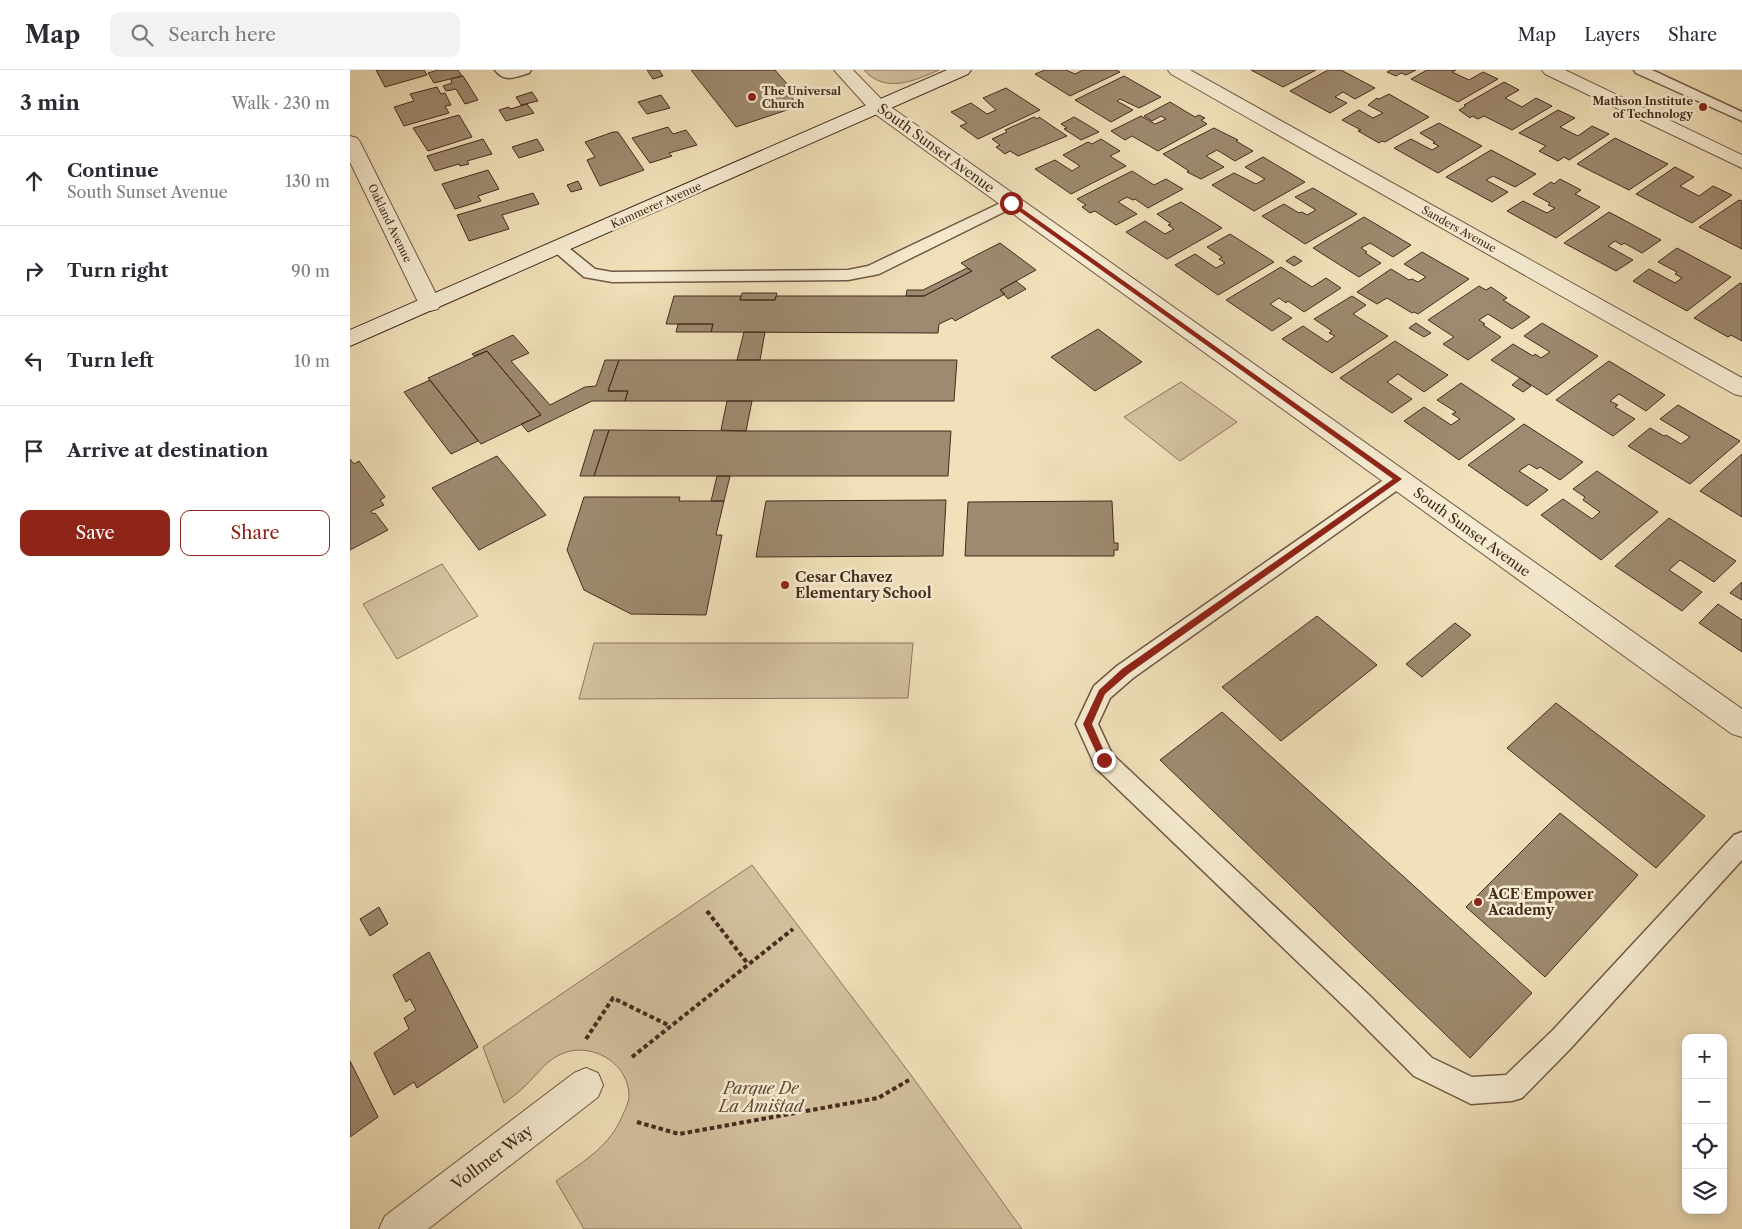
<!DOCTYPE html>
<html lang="en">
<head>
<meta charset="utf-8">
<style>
	:root { --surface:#fff; --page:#f2f2f3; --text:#2b2b33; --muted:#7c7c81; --line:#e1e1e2; --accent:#8f2418 }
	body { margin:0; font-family:"Libre Caslon Text",serif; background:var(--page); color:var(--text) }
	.controls { position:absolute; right:15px; bottom:15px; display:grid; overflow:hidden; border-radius:10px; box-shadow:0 2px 12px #0003 }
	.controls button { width:45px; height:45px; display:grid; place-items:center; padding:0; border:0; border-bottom:1px solid var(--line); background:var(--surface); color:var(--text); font:25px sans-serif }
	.stop { position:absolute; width:15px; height:15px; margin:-11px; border:4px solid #8f2418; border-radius:50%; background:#fff }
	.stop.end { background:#8f2418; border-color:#fff; box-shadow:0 1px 5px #0008 }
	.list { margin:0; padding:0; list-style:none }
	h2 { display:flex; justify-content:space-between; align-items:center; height:65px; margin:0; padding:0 20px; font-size:21px }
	h2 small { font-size:16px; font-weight:400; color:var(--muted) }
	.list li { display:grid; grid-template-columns:32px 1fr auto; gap:15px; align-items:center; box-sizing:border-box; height:90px; padding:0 20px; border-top:1px solid var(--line) }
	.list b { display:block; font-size:19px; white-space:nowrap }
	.list p { margin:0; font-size:16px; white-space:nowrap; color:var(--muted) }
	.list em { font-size:16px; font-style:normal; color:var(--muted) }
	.actions { display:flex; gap:10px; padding:15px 20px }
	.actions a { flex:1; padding:11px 0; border:1px solid var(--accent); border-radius:10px; text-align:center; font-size:18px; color:var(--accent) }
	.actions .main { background:var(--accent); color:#fff }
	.icon { flex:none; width:28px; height:28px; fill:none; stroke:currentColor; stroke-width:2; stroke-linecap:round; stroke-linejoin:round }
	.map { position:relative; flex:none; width:1392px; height:1159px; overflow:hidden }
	header { display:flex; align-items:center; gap:30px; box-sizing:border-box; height:70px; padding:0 25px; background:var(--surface); border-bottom:1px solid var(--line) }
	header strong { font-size:24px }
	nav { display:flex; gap:28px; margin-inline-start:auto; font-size:18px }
	.search { width:350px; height:45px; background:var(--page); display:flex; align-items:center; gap:12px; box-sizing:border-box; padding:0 18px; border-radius:10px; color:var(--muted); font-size:19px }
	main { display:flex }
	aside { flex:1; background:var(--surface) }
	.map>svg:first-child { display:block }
</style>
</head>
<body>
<header>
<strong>Map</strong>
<div class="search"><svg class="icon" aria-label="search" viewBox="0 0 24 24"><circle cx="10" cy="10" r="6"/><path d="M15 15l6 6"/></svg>Search here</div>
<nav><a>Map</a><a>Layers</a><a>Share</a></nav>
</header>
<main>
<aside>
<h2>3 min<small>Walk · 230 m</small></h2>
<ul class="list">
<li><svg class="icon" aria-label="ahead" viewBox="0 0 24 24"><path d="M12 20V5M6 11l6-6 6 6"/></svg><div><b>Continue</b><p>South Sunset Avenue</p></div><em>130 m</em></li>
<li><svg class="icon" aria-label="right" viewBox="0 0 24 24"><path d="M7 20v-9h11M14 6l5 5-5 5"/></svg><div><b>Turn right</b></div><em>90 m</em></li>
<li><svg class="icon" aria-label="left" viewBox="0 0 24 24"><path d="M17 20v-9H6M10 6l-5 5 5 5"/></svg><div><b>Turn left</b></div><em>10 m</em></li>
<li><svg class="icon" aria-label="arrive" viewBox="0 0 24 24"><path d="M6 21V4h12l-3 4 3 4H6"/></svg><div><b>Arrive at destination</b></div></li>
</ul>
<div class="actions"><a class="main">Save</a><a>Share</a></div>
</aside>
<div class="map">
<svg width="1392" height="1159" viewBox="0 0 1392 1159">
	<rect width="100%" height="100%" fill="#f1e1ba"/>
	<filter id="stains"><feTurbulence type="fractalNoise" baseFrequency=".004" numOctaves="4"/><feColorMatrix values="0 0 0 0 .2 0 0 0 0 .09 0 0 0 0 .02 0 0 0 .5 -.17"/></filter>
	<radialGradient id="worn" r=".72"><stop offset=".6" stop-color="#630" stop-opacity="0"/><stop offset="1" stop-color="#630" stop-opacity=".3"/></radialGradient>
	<path fill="#d4c2a0" stroke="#8c7660" d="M514,0H589C564,11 535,24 514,0Z
		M831,312L887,352L830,391L774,347Z
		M92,494L128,546L47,589L13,534Z
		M244,573H563L558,628L229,629Z
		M402,795L561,1005L672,1159H234L206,1111C230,1094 257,1078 270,1051C273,1044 279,1033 279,1026C279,991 238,970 209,985C194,993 187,1005 175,1016C169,1022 161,1028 154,1033L133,977Z"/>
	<path fill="#9e8a70" stroke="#452b1f" d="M26,0H74L77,5L35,17Z
		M88,0H108L112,6L84,13L78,3Z
		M297,0H309L313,6L303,9Z
		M341,0H425L438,15L433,17L449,36L386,57Z
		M695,0H716L725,4L733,0H767L770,2L720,26L685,4Z
		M901,0H966L933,17Z
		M978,0H991L1025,18L1005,29L993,22L985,27L997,33L980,43L940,21Z
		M1041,0H1066L1056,5L1051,3L1046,6L1037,2Z
		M1077,0H1106L1102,2L1119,10L1133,2L1148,9L1108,32L1061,9Z
		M113,6L128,30L115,34L106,19L96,21L93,16L102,13L101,9Z
		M774,6L811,27L789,38L770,29L767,31L783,40L761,52L725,30Z
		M1154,12L1169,20L1155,28L1172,37L1186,28L1202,36L1162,60L1134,46L1128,49L1122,46L1120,48L1109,40L1116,36L1114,35Z
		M87,17L91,24L95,23L101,35L95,36L99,43L54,56L44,37L64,31L60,24Z
		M656,18L690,40L628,69L610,56L617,53L601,42L621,33L637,44L646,40L633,28Z
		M182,22L188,31L171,35L166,27Z
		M1039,24L1079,47L1035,72L1032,71L1029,73L1008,61L1011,60L992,50L1009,40L1023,48L1033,43L1018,35L1027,28L1029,29Z
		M311,25L320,38L297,44L288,32Z
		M820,32L845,47L849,45L855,48L851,50L857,54L808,81L782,66L775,70L761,61L791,46L805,54L816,49L811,46L802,51L794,46Z
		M177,34L184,43L156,51L149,40L159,37L160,39Z
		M1208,40L1225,48L1210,57L1228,66L1242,56L1259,64L1219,90L1214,87L1208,91L1189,81L1196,76L1169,63Z
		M109,45L122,67L78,81L63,58Z
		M684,47L687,49L689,47L717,66L668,86L660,81L655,84L646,77L650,75L642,69L657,62L655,60Z
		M724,47L731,51L749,62L731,70L714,59L717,58L711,54Z
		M1089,53L1132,76L1088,103L1044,78L1061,69L1082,80L1089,76L1083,73L1085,72L1070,63Z
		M318,57L323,64L336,60L347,75L319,83L322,86L300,93L282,68Z
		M864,58L888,70L886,71L903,81L885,91L867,80L856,86L874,97L851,109L837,102L839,101L813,84Z
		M263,62H268L294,100L250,116L237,90L245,87L235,72Z
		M1265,68L1318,94L1279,120L1227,94Z
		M133,69L142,84L117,91L119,94L110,96L109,94L85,101L77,86Z
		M187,69L194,80L169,88L162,77Z
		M751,69L770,81L760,86L776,96L721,124L685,99L705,90L722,101L730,96L713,85L738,72L742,74Z
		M1141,80L1186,104L1165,117L1143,106L1136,110L1158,122L1142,132L1096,107Z
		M913,87L955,112L904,141L862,115L884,103L906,114L915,109L895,97Z
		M1325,97L1344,107L1330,116L1349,126L1363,116L1382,125L1342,153L1286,124Z
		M138,100L149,119L128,126L131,131L105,139L92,114Z
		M782,101L804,115L816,109L833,119L798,138L785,129L783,130L777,127L768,132L787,144L766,155L745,141L740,143L732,137L736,135L727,129Z
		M1210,109L1231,120L1225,124L1250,137L1206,168L1157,141L1173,131L1197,143L1205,138L1198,135L1200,133L1183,124L1201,112L1204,114Z
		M228,111L232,119L221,122L217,115Z
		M963,118L1007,144L955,174L912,146L934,134L949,143L952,142L957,145L966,140L945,127Z
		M183,123L189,134L152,145L159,159L119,171L107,145Z
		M1389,130L1392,131V179L1349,157Z
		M831,132L872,158L817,189L776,162L795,151L815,164L824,159L818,155L821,154L807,144Z
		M1259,142L1311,170L1292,183L1274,173L1272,175L1265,171L1258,176L1283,190L1266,201L1214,173Z
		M1014,147L1061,175L1043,187L1020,173L1011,178L1017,182L1015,183L1031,193L1009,207L963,178Z
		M880,164L924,192L868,225L825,195L845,184L866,198L875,193L869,189L872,187L857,177Z
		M650,173L686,200L650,220L655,224L653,225L605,251L602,248L589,254L588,263L361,262L363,254H316L324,226H391L390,230H425L426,226H574L622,201L611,193Z
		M1327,178L1381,207L1337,241L1283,211L1299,199L1325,213L1332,208L1325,204L1327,202L1308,192Z
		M1072,182L1119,209L1068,244L1064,242L1062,243L1037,228L1027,234L1007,222L1041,199L1059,210L1062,209L1068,212L1076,207L1054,194Z
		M944,186L952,191L944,196L936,191Z
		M931,197L962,217L976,208L991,218L954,242L938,231L936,233L929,228L920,234L942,248L922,261L876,230Z
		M617,198L622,201L574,226H556L557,220H573Z
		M666,211L676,219L658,229L650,220Z
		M1390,213L1392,214V271L1381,265L1378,267L1344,248Z
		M1129,216L1136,220L1141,217L1157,228L1153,230L1180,247L1162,259L1138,244L1129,250L1135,254L1133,255L1151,267L1118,290L1093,274L1104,267L1078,250Z
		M392,223H427L425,230H390Z
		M1002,226L1016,235L1003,244L1038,266L982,303L932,269L953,256L977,272L985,266L979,263L982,261L964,249Z
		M1066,253L1081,263L1074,267L1059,258Z
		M1192,253L1248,286L1197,325L1141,290L1163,274L1183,286L1185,284L1191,288L1200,282L1174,266Z
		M328,254H363L361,262H326Z
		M748,259L792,292L745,321L701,287Z
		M394,262H415L410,290H387Z
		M163,265L179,283L161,291L200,335L235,317L246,316L255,290H269L258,321H278L275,331H242L178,362L171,354L191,345L137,281L124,286L122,284Z
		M1045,271L1098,305L1074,322L1048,304L1037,312L1062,329L1042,343L990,308Z
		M137,281L191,345L131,374L78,308Z
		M269,290H607L604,331H275L278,321H258Z
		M1259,291L1315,325L1296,341L1269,324L1260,331L1268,335L1265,337L1285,349L1263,366L1206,330Z
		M1170,308L1181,316L1173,322L1162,315Z
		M80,310L128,371L101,384L54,322Z
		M1111,313L1165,349L1109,390L1054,351L1074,337L1101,355L1110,349L1102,344L1106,342L1087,330Z
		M377,331H402L396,361L371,360Z
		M1328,335L1390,371L1340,414L1278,376L1300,358L1314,366L1316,365L1331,374L1340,367L1310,349Z
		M1174,354L1233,392L1210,410L1190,397L1187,399L1179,394L1169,401L1198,420L1177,436L1118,395Z
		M244,360H259L244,406H230Z
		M259,360L396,361H601L598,406H244Z
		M1392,384V447L1350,421Z
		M147,386L196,445L129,480L82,418Z
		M0,389L4,394L9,391L35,427L30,430L34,435L21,441L23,444L25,443L38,460L0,480Z
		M1247,401L1308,442L1251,490L1191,445L1213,429L1242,449L1250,442L1233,430L1235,427L1223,419Z
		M367,406H380L374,431H361Z
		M234,427H330L329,431H374L366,465H372L356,545L281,544L234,520L217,480Z
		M596,430L593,486L406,487L416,431Z
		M762,431L764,473H768V480H764V486H615L618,432Z
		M1319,448L1386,491L1364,512L1330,490L1319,500L1352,522L1332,541L1265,496Z
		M1392,512V530L1380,523Z
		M1368,534L1392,550V582L1349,553Z
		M967,546L1027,595L931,671L872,617Z
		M1105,553L1121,565L1072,607L1056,594Z
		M1206,633L1355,746L1306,798L1157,678Z
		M872,642L1182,923L1120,988L810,690Z
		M1210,743L1288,805L1195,907L1116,837Z
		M29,837L38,854L20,866L10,849Z
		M79,882L128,977L67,1018L64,1012L44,1025L24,983L59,959L54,948L66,940L60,929L56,932L43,905Z
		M0,991L28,1047L0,1067Z"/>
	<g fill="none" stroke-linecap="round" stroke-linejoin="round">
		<g stroke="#705846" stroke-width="3">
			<path id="lane" d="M145,0H181L179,3C165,7 155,13 145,0Z
				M1284,0H1302L1392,42V51L1286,3Z
				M661,128L666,130L669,133L666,136L529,204L498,210L262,212L234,207L200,178L202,174H214L245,199L262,202L498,200L518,196Z
				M1049,402L1056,404L1059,409L1056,414L783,608L760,628L748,654L762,684L1019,925L1082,988L1122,1007L1156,1005L1203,960L1384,765L1392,762V790L1221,978L1172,1028L1162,1031L1121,1034L1064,1006L1001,943L746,698L726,654L744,616L767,596L1042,404Z"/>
		</g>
		<g stroke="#705846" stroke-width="2">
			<path id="street" d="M484,0H503L535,33L1392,639V667L1382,664L521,41Z
				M818,0H840L1392,308V326L1384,324L821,4Z
				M1192,0H1215L1392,85V98L1195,4Z
				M0,66L7,68L10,72L91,234L88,239L80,241L72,239L69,234L0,92Z
				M236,998L248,1003L253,1015L248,1027L78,1159H29L35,1146L224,1003Z"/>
		</g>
		<g stroke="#452b1f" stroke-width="2">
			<path id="secondary" d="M597,0H621L618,4L0,276V260Z"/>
		</g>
		<path stroke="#452b1f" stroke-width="4" stroke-dasharray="4.5 3" stroke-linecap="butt" d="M357,841L398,894
			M236,969L263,928L320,956
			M282,987L443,859
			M287,1052L329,1064L528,1028L559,1010"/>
		<use href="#lane" fill="#f6ecd2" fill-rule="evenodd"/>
		<use href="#street" fill="#f6ecd2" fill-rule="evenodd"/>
		<use href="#secondary" fill="#f6ecd2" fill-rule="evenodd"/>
	</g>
	<path fill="#8f2418" d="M659,132H663L1052,409L778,604L755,624L742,654L758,690L754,694L751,693L733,654L749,620L772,599L1043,409L659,134Z"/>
	<g fill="#8f2418" stroke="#f6ecd2" stroke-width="2">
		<circle cx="402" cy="27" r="5"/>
		<circle cx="1353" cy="37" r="5"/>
		<circle cx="435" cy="515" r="5"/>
		<circle cx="1128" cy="832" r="5"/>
	</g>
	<g text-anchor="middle" stroke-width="5" stroke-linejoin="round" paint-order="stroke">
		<g font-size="11" font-weight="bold" fill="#452b1f" stroke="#f6ecd2" text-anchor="start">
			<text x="412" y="25">The Universal<tspan x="412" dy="13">Church</tspan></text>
			<text x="1343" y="35" text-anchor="end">Mathson Institute<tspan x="1343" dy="13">of Technology</tspan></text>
		</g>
		<g font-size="11" fill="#452b1f" stroke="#f6ecd2">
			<text transform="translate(306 135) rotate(-24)" y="4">Kammerer Avenue</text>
			<text transform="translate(40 153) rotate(64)" y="4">Oakland Avenue</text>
			<text transform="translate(1109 159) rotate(29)" y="4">Sanders Avenue</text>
		</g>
		<g font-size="14" fill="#452b1f" stroke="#f6ecd2">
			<text transform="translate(586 78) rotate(36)" y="5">South Sunset Avenue</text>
			<text transform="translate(1122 462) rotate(36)" y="5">South Sunset Avenue</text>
		</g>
		<g font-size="14" font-weight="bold" fill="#452b1f" stroke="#f6ecd2" text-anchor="start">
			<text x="445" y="512">Cesar Chavez<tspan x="445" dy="16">Elementary School</tspan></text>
			<text x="1138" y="829">ACE Empower<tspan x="1138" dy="16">Academy</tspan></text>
		</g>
		<g font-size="16" font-style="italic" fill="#624939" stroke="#f6ecd2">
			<text x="411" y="1024">Parque De<tspan x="411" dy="18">La Amistad</tspan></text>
		</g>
		<g font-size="16" fill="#452b1f" stroke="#f6ecd2">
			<text transform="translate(142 1087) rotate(-37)" y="6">Vollmer Way</text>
		</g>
	</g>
	<rect width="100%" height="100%" filter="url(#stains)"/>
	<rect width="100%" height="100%" fill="url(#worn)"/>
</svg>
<div class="controls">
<button>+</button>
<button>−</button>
<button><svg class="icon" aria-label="locate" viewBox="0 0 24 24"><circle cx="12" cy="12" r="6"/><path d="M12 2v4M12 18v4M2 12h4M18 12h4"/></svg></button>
<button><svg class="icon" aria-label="layers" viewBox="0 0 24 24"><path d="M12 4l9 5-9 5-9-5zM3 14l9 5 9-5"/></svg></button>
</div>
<div class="stop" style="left:661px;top:133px"></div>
<div class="stop end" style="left:754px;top:690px"></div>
</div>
</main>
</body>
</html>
